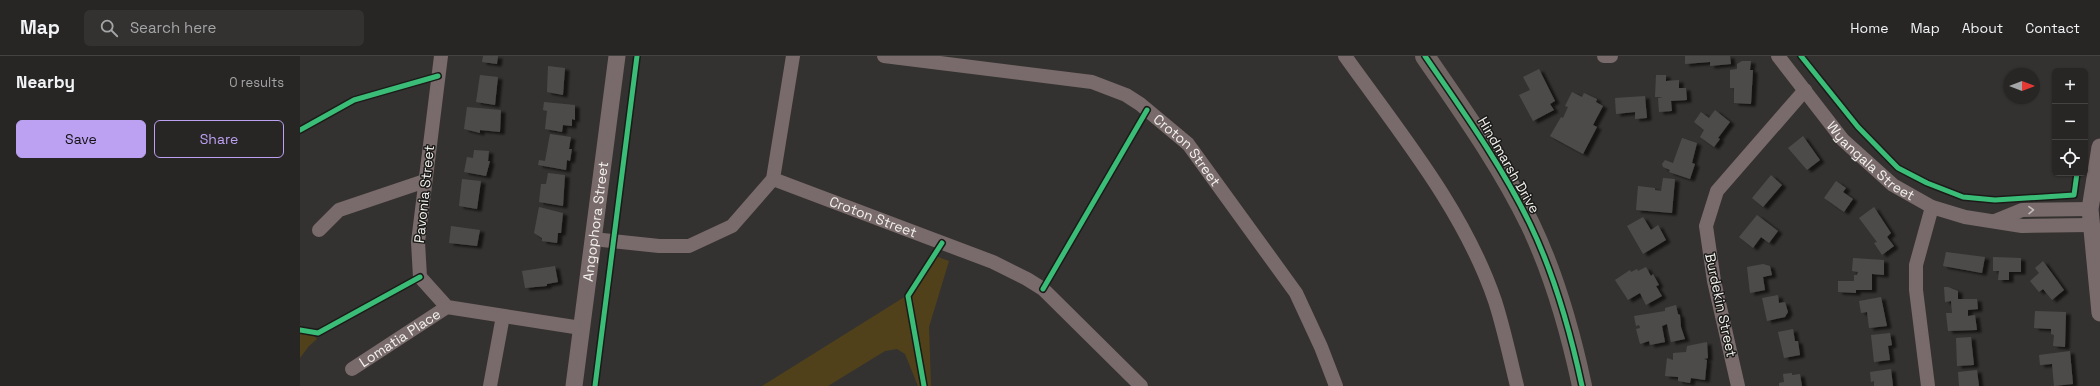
<!DOCTYPE html>
<html lang="en">
<head>
<meta charset="utf-8">
<style>
	:root { --surface:#272624; --page:#333231; --text:#f1f3f6; --muted:#a4a5a6; --line:#434341; --accent:#bca0f2 }
	body { margin:0; font-family:"Space Grotesk",sans-serif; background:var(--page); color:var(--text) }
	.controls { position:absolute; right:12px; top:12px; display:grid; overflow:hidden; border-radius:6px; box-shadow:0 1px 3px #0004 }
	.controls button { width:36px; height:36px; display:grid; place-items:center; padding:0; border:0; border-bottom:1px solid var(--line); background:var(--surface); color:var(--text); font:20px sans-serif }
	.compass { position:absolute; left:1704px; top:12px; width:36px; height:36px; border-radius:50%; background:var(--surface); box-shadow:0 1px 3px #0004; rotate:90deg }
	.list { margin:0; padding:0; list-style:none }
	h2 { display:flex; justify-content:space-between; align-items:center; height:52px; margin:0; padding:0 16px; font-size:17px }
	h2 small { font-size:13px; font-weight:400; color:var(--muted) }
	.actions { display:flex; gap:8px; padding:12px 16px }
	.actions a { flex:1; padding:9px 0; border:1px solid var(--accent); border-radius:6px; text-align:center; font-size:14px; color:var(--accent) }
	.actions .main { background:var(--accent); color:#111 }
	.icon { flex:none; width:22px; height:22px; fill:none; stroke:currentColor; stroke-width:2; stroke-linecap:round; stroke-linejoin:round }
	.map { position:relative; flex:none; width:1800px; height:330px; overflow:hidden }
	header { display:flex; align-items:center; gap:24px; box-sizing:border-box; height:56px; padding:0 20px; background:var(--surface); border-bottom:1px solid var(--line) }
	header strong { font-size:19px }
	nav { display:flex; gap:22px; margin-inline-start:auto; font-size:14px }
	.search { width:280px; height:36px; background:var(--page); display:flex; align-items:center; gap:10px; box-sizing:border-box; padding:0 14px; border-radius:6px; color:var(--muted); font-size:15px }
	main { display:flex }
	aside { flex:1; background:var(--surface) }
	.map>svg:first-child { display:block }
</style>
</head>
<body>
<header>
<strong>Map</strong>
<div class="search"><svg class="icon" aria-label="search" viewBox="0 0 24 24"><circle cx="10" cy="10" r="6"/><path d="M15 15l6 6"/></svg>Search here</div>
<nav><a>Home</a><a>Map</a><a>About</a><a>Contact</a></nav>
</header>
<main>
<aside>
<h2>Nearby<small>0 results</small></h2>
<ul class="list">
</ul>
<div class="actions"><a class="main">Save</a><a>Share</a></div>
</aside>
<div class="map">
<svg width="1800" height="330" viewBox="0 0 1800 330">
	<defs>
		<filter id="shadow"><feDropShadow dx="4.5" dy="2.5" stdDeviation="1" flood-color="#0009"/></filter>
	</defs>
	<rect width="100%" height="100%" fill="#343230"/>
	<path fill="#51411b" d="M630,198L649,205L629,271L631,330H618L605,298L597,293L585,295L528,330H462L606,240Z
		M0,274L13,278L17,283L9,290L0,302Z"/>
	<path fill="#4d4b4a" filter="url(#shadow)" d="M183,0H198L197,8L182,6Z
		M1385,0H1430L1431,8L1410,10V6L1385,8Z
		M1442,5H1451L1450,14H1453L1451,48L1434,47V32H1430V14L1437,13V8Z
		M248,10L265,12L263,39L247,36Z
		M1239,13L1255,45L1250,48L1254,54L1233,65L1219,39L1230,34L1223,21Z
		M180,19L198,21L195,49L176,46Z
		M1356,19H1366V25L1379,24V32H1386L1387,44L1371,45L1372,55L1359,56L1358,42L1363,41H1355Z
		M1272,36L1282,41L1284,37L1297,43L1296,46L1303,50L1293,69L1297,71L1283,98L1250,80L1261,61L1263,62L1268,51L1265,50Z
		M1345,40L1347,62L1335,63V56L1316,58L1315,42Z
		M244,46L275,49V64L272,63V70L263,69L262,76L245,73L247,55L243,54Z
		M167,51L201,54L200,76L180,74V77L164,73Z
		M1415,54L1430,66L1418,82L1420,83L1414,91L1400,81L1404,74L1394,66L1401,56L1409,62Z
		M250,78L271,81L269,93H272L270,105L267,104L266,114L238,109L239,104L245,105Z
		M1503,80L1520,104L1507,114L1488,92Z
		M1382,82L1397,87L1392,107L1395,108L1390,123L1369,116L1370,114L1363,111L1362,108L1365,104L1373,107Z
		M174,94L189,95L188,105H190L186,120L164,116L167,101L173,102Z
		M248,117L265,119L263,150L239,146L241,128H246Z
		M1471,119L1482,129L1463,151L1452,142Z
		M1363,122L1375,123L1372,157L1336,154L1338,130L1355,132V134L1361,135Z
		M162,123L181,125L177,153L159,150Z
		M1536,125L1546,132L1543,136L1553,143L1544,156L1524,142Z
		M239,151L263,157L261,177H258L257,187L242,185V182L234,177Z
		M1574,151L1591,177L1587,181L1594,190L1582,199L1574,187L1577,186L1559,162Z
		M1457,159L1478,175L1469,187L1461,181L1453,192L1439,181Z
		M1343,161L1351,174L1358,169L1366,184L1343,198L1327,170Z
		M151,170L180,174L177,190L149,187Z
		M1646,196L1685,201L1682,217L1643,210Z
		M1693,201L1721,202V216H1709V224H1698L1699,215H1693Z
		M1553,202L1584,204V219L1572,218V234H1556V237L1538,236V225H1554V219H1557L1558,216L1552,215Z
		M1743,205L1764,234L1752,244L1743,233L1739,236L1730,225L1739,217L1735,212Z
		M1463,208L1470,210L1472,219L1463,221L1465,234L1450,237L1447,211Z
		M255,210L258,226L247,228V230L225,232L222,215Z
		M1346,211L1351,220L1353,218L1359,229L1356,230L1362,240L1346,249L1340,237L1328,244L1315,224L1330,214L1331,216L1337,213L1338,215Z
		M1644,231H1648L1658,235V243H1677L1678,253L1668,254V260L1675,259L1677,274L1648,275L1646,257H1652L1651,245L1645,246Z
		M1478,239L1479,247L1485,246L1488,256L1485,261L1467,265L1462,242Z
		M1581,241L1587,270L1569,272L1567,256L1561,257L1559,245Z
		M1376,249L1378,258L1380,259L1381,271L1385,283L1371,286L1367,268L1362,270L1365,286L1350,289L1349,285L1340,288L1336,273L1340,272L1339,269L1336,270L1334,260L1365,255V252Z
		M1735,255L1766,256L1765,291L1753,290L1754,279L1751,278V273L1734,272Z
		M1493,273L1495,285H1498L1500,299L1484,302L1478,276Z
		M1590,277L1592,289L1588,290L1590,304L1574,306L1571,279Z
		M1671,281L1674,309L1657,310L1656,282Z
		M1407,286L1408,302L1404,303L1407,304L1405,324L1391,322L1390,327L1378,325V321L1365,320L1367,302L1373,304V297L1386,296L1387,290Z
		M1770,295L1773,328L1754,330L1752,308L1740,309L1739,299Z
		M1591,313L1593,330H1574V325L1571,326L1570,316Z
		M1677,314L1679,330H1659L1658,316Z
		M1492,317V319L1500,318L1502,330H1479V327L1484,326L1483,318Z"/>
	<g fill="none" stroke-linecap="round" stroke-linejoin="round">
		<g stroke="#796b6b" stroke-width="14">
			<path d="M141,0L118,186L120,221L147,251L281,272"/>
			<path id="s1" d="M584,0L792,26L826,39L840,48L888,88L996,237L1021,291L1036,330"/>
			<path d="M1045,0C1100,77 1164,154 1195,245C1204,273 1210,302 1217,330"/>
			<path d="M1304,0H1311"/>
			<path id="s2" d="M1478,0L1543,84L1593,129L1632,151L1665,161L1722,170L1790,169"/>
			<path id="s3" d="M473,123L693,206L727,223L743,233L841,330"/>
			<path d="M1695,165L1722,154L1790,153"/>
			<path d="M19,174L39,154L125,125"/>
			<path d="M293,183L359,190H389L432,170L473,123L493,0"/>
			<path id="s4" d="M52,313L147,251"/>
			<path d="M190,330L203,260"/>
			<path d="M1438,330L1414,225L1406,170L1417,135L1505,34"/>
			<path d="M1628,330L1616,234V209L1632,151"/>
		</g>
		<g stroke="#796b6b" stroke-width="17">
			<path d="M1800,91L1790,153L1800,257"/>
			<path id="s5" d="M274,330L317,0"/>
		</g>
		<path stroke="#706563" stroke-width="20" d="M1125,0C1162,54 1201,108 1230,168C1255,220 1270,274 1282,330"/>
		<g stroke="#1b1b19" stroke-width="8">
			<path id="cycleway" d="M1125,0C1162,54 1201,108 1230,168C1255,220 1270,274 1282,330
				M1501,0L1558,71L1598,112L1627,127L1663,141L1695,144L1774,139L1777,117
				M0,74L54,44L138,20
				M743,233L847,54
				M0,274L18,277L120,221
				M295,330L337,0
				M624,330L608,240L642,187"/>
		</g>
		<use href="#cycleway" stroke="#3abd76" stroke-width="5"/>
	</g>
	<defs><path id="oneway-chevron" d="M-2-3.5L2.5 0L-2 3.5" fill="none" stroke-width="1.6" stroke-linecap="round" stroke-linejoin="round"/></defs>
	<use stroke="#c2bbba" href="#oneway-chevron" transform="translate(1731 154) rotate(-1)"/>
	<g text-anchor="middle" stroke-width="3" stroke-linejoin="round" paint-order="stroke">
		<g font-size="14" fill="#f2f1ee" stroke="#1b1b19">
			<text dy="5" stroke="none"><textPath href="#s1" startOffset="329">Croton Street</textPath></text>
			<text dy="5" stroke="none"><textPath href="#s2" startOffset="141">Wyangala Street</textPath></text>
			<text transform="translate(1209 109) rotate(60)" y="5">Hindmarsh Drive</text>
			<text transform="translate(124 138) rotate(-84)" y="5">Pavonia Street</text>
			<text dy="5" stroke="none"><textPath href="#s3" startOffset="107">Croton Street</textPath></text>
			<text dy="5" stroke="none"><textPath href="#s5" startOffset="166">Angophora Street</textPath></text>
			<text transform="translate(1421 249) rotate(78)" y="5">Burdekin Street</text>
			<text dy="5" stroke="none"><textPath href="#s4" startOffset="57">Lomatia Place</textPath></text>
		</g>
	</g>
</svg>
<div class="controls">
<button>+</button>
<button>−</button>
<button><svg class="icon" aria-label="locate" viewBox="0 0 24 24"><circle cx="12" cy="12" r="6"/><path d="M12 2v4M12 18v4M2 12h4M18 12h4"/></svg></button>
</div>
<svg class="compass" viewBox="-18 -18 36 36"><path d="M0-13l5 13h-10z" fill="#e53935"/><path d="M0 13l5-13h-10z" fill="#a4a5a6"/></svg>
</div>
</main>
</body>
</html>
